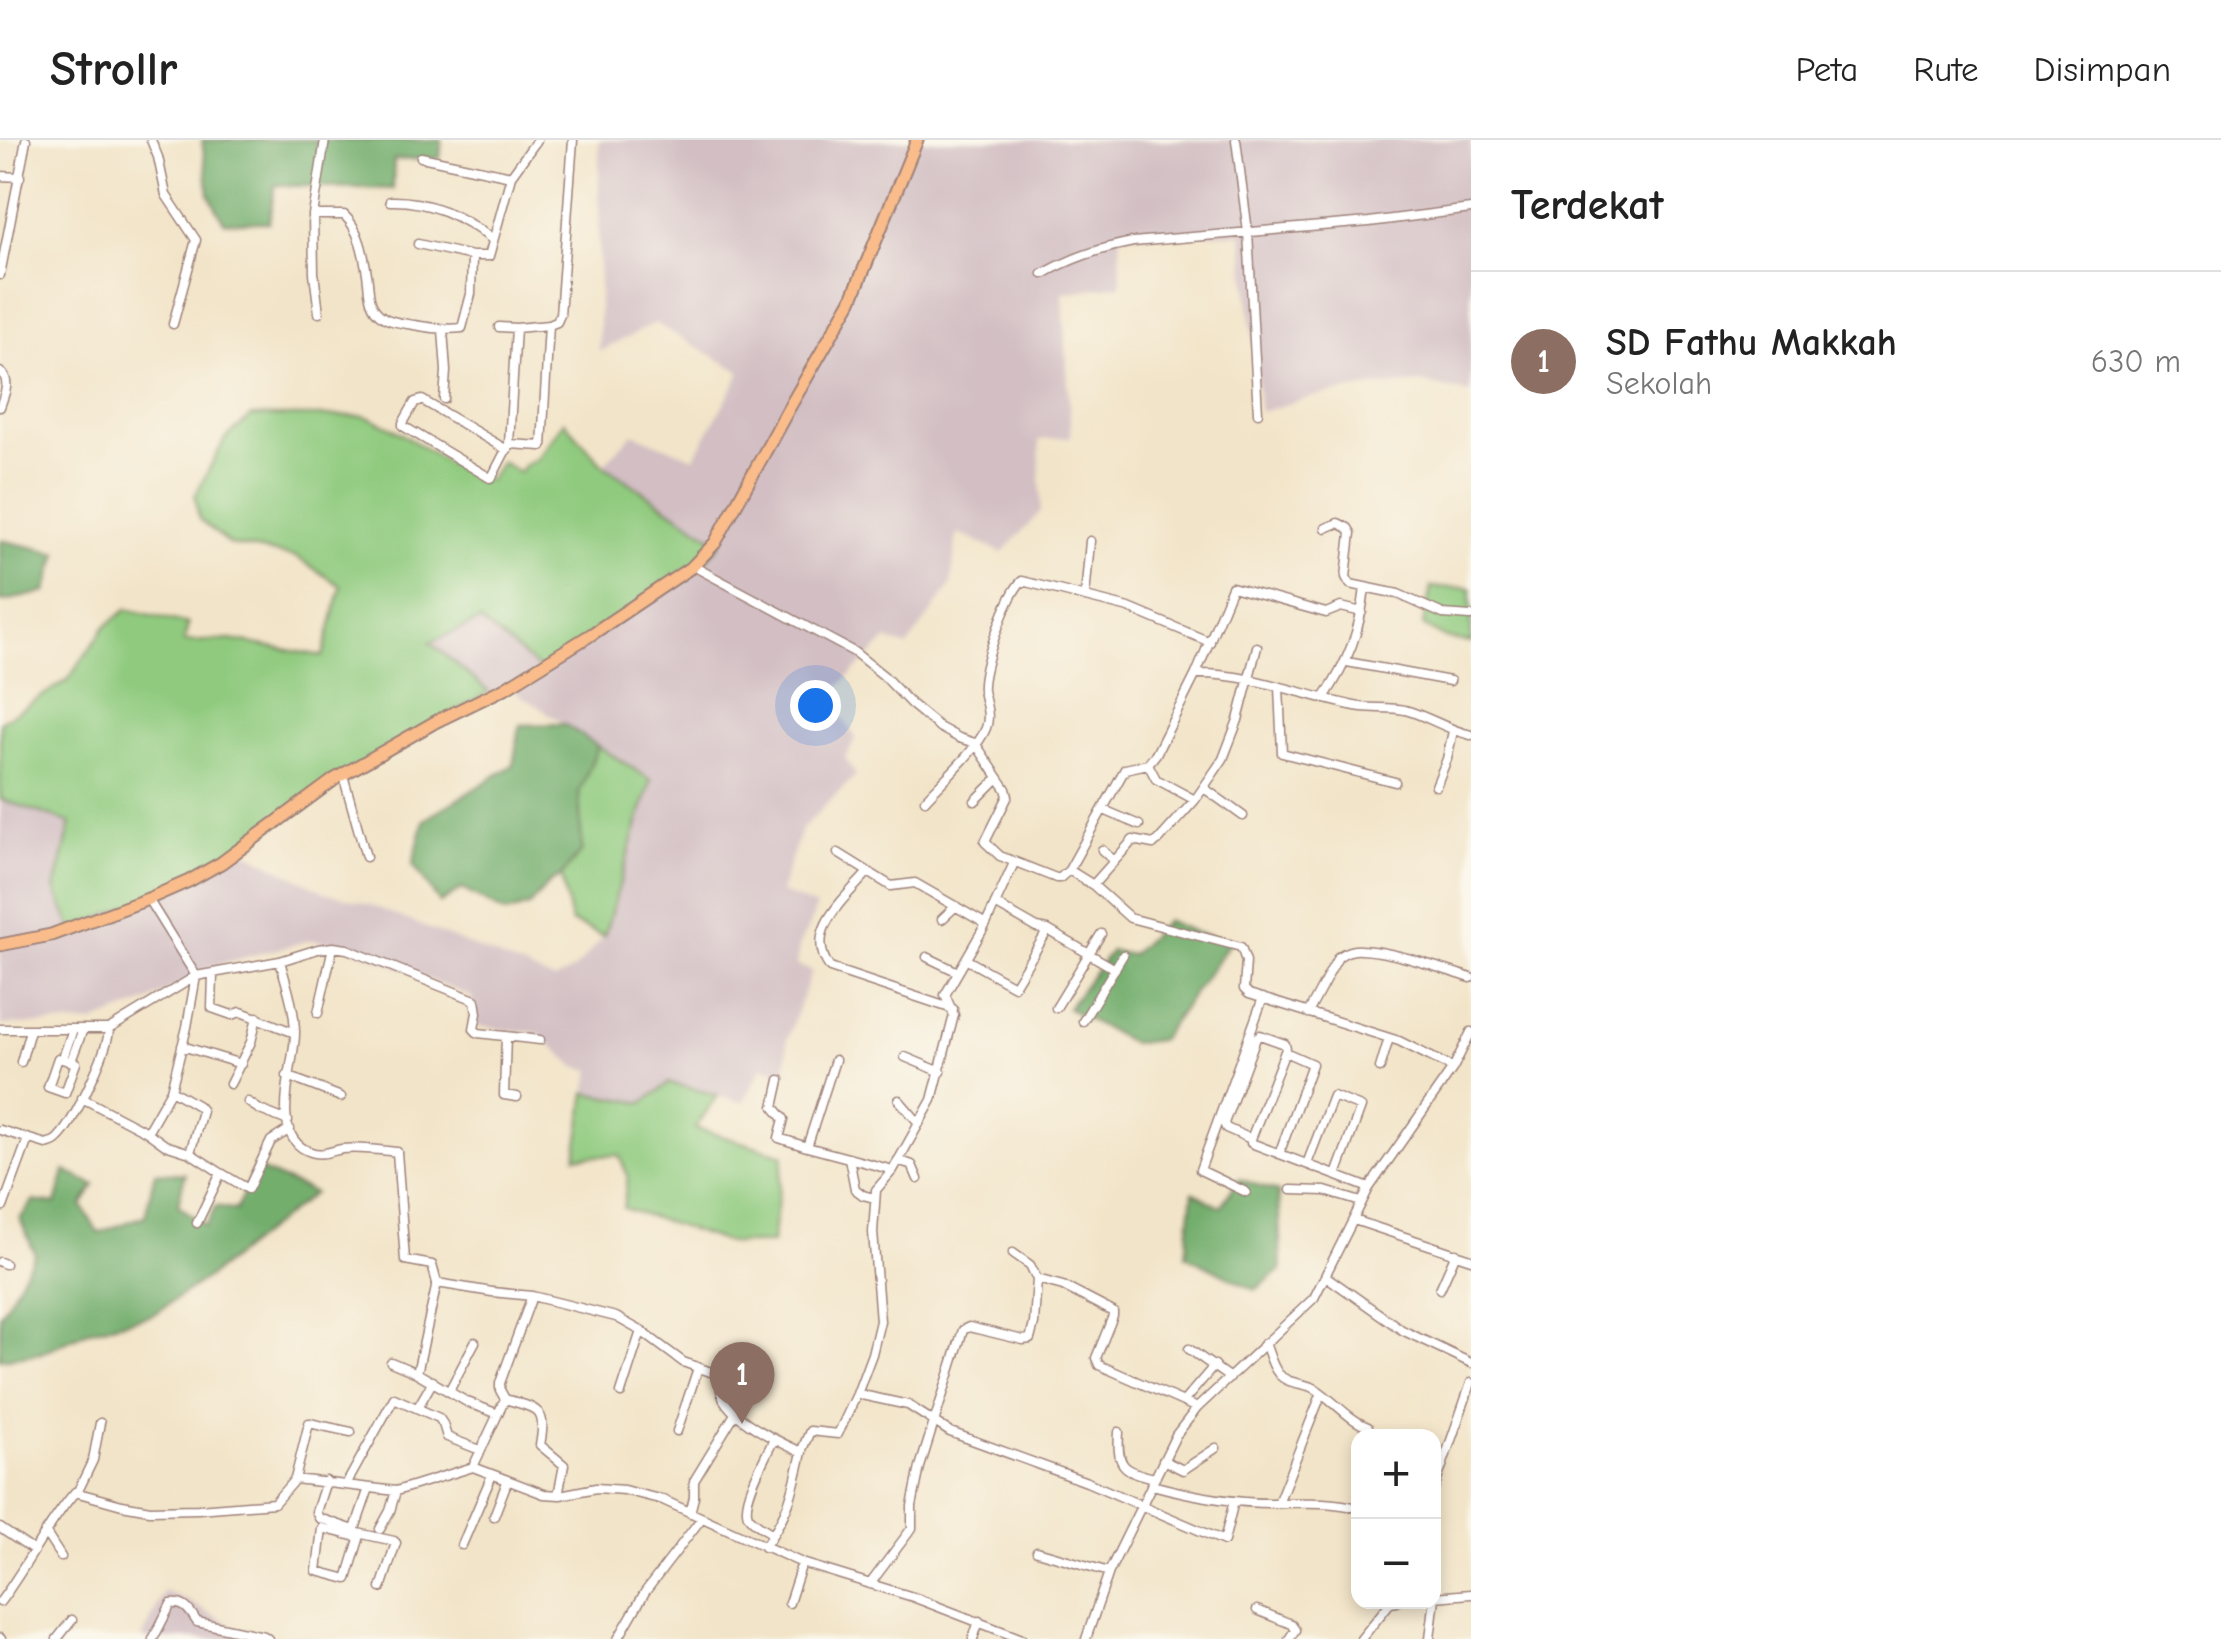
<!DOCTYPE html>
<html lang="id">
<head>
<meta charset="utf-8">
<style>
	:root { --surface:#fff; --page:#f2f2f2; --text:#222; --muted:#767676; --line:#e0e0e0; --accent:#d1495b }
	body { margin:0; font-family:"Comic Neue",sans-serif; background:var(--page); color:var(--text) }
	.controls { position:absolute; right:30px; bottom:30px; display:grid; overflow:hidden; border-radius:20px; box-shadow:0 5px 15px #0003 }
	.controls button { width:90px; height:90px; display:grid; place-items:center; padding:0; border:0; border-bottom:2px solid var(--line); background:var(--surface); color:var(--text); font:50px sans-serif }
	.you { position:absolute; left:815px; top:565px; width:35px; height:35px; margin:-25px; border:8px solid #fff; border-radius:50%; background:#1a73e8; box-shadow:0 0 0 15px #1a73e833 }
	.badge { display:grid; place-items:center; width:65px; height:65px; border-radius:50%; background:var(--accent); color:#fff; font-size:32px; font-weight:700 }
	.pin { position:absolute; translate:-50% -82px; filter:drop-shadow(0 2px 5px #0008) }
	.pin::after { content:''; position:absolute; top:52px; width:35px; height:30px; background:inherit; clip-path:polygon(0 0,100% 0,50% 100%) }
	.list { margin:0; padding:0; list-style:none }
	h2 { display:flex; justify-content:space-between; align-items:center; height:130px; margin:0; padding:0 40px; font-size:42px }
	h2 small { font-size:32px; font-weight:400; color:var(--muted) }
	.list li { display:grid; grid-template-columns:65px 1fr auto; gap:30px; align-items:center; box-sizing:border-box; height:180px; padding:0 40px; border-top:2px solid var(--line) }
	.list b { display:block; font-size:38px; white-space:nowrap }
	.list p { margin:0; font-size:32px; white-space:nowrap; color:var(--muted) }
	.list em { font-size:32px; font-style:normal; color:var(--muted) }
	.map { position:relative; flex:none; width:1471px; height:1499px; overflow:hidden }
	header { display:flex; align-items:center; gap:60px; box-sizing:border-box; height:140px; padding:0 50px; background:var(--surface); border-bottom:2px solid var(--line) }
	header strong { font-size:48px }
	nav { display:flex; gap:55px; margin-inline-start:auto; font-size:35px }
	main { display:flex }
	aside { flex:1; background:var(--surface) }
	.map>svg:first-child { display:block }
</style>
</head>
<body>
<header>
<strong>Strollr</strong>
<nav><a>Peta</a><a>Rute</a><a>Disimpan</a></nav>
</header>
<main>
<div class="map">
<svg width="1471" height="1499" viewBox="0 0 1471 1499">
	<rect width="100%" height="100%" fill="#fbf7ec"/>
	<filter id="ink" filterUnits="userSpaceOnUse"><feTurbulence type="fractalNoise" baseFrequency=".01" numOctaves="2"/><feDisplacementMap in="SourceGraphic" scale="20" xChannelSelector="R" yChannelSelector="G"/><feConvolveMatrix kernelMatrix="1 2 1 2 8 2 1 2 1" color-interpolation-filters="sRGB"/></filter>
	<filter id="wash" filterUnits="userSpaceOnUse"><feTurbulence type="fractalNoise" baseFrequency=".0048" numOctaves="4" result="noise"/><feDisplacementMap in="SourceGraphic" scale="40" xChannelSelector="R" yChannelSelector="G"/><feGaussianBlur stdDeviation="2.25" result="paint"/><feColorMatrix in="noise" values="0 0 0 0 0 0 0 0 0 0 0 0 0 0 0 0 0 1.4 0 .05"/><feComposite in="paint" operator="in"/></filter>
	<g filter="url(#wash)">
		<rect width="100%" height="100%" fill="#f2e4c8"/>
		<path fill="#d2bec3" d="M599,0H1471V254L1423,243L1371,247L1311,257L1260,272L1242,94L1120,95L1121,145L1063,153L1071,297L1039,300L1041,371L1003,413L957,393L951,445L907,507L887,500L828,557L856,598L845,618L856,635L801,690L780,752L816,767L810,784L800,803L796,825L812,831L787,899L786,933L762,927L743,962L669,943L643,963L586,953L592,930L576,927L538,893L469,885L472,857L342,804L311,800L212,826L149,861L93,883L0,885V659L71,683L55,749L243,710L325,752L371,765L554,840L574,830L604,796L651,640L511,549L489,552L429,502L480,480L721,403L603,325L633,293L694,318L741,232L655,183L599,212Z
			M164,1451L186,1460L251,1496L261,1499H142Z"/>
		<path fill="#8fca7e" stroke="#6c7454" stroke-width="2.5" d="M252,276H364C409,290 444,330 489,340L501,322L519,332L525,325L537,319L564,281L603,325L721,403L699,428L541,530L480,481L430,502L489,552L306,657L189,742L72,789L55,749L71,683L0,659V582L68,540L105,487L127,469L188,484L184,502L231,500L323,516L341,446L296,417L229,404L199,379L195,356L225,299Z
			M1431,447L1471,448V503L1446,498L1423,485Z
			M598,606L651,640L604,796L571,782L561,736L582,711L579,653Z
			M669,943L718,955L695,988L784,1015L772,1103H729L623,1068L628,1036L619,1015L576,1017L586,953L643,963Z"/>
		<path fill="#73ae6d" stroke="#5e664c" stroke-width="2.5" d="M202,0H442L440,18L394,20L393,49L275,45L269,82H224L209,54Z
			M0,400L58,413L46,452L0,462Z
			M564,584L598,606L579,653L582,711L561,736L549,743L529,766L506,773L462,749L440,763L413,724L424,680L513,625L520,585Z
			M1167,781L1196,793L1231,801L1160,900L1132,903L1067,868L1111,811L1131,815Z
			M255,1028L314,1053L211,1135L152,1175L90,1190L41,1213L0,1219V1175L35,1114L20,1079L33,1061L56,1064L65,1031L95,1045L82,1065L98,1093L145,1076L155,1032L185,1034L178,1065L206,1086L216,1066L236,1070Z
			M1239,1039L1278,1052L1281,1130L1255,1150L1186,1115L1193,1052L1220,1067Z"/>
	</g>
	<g filter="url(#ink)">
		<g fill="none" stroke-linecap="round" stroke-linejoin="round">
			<g stroke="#9e827a" stroke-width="11">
				<path id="street" d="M151,0L158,17L166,55L196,100L173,184
					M1236,0L1248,92L1258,273
					M421,17L511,36
					M0,36L20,37
					M390,61C428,60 464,77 493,100
					M313,75H344C359,88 364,115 367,134C369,146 368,163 377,172C386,182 401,183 414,185C431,188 445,190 462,188L471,154L472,116H489L511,36L537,0
					M418,104L472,116
					M1043,134C1071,118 1101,108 1133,102L1369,82L1471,69
					M0,135L26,0
					M319,173L314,133L313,75L325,0
					M499,187L516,188
					M443,190L446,231L444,259
					M0,232C12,240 4,255 0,267
					M509,304L516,188L549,185L557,182L560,175L573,0
					M507,310L422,260L415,262L403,283V286L490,338L492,337L509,304L542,306L549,185
					M1326,388L1338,383L1348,388L1351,393L1346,437L1350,444L1398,454L1443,474L1471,476
					M693,426L854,512L884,536L911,564L939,587L959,598L975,603L1006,649L1008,656L985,702L1000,716L1056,738H1060L1069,730L1125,629L1148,624L1156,614L1196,534L1232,447L1326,473L1341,467L1362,472
					M1085,457L1090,401
					M1347,522L1450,541
					M1196,534C1247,533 1301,554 1350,565C1368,570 1387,566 1405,570C1428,576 1447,590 1471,595
					M1279,547L1282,613L1395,642
					M1324,558C1348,522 1360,491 1365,448
					M1148,624L1156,639L1195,660
					M343,635L366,717
					M1436,646L1447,619L1453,591
					M1204,648L1243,676
					M925,660C941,642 978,609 986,588C991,575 985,563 983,550C981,530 1007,454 1022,441L1129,468L1210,502
					M975,661L998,638
					M1104,670L1139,685
					M1102,710L1114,721
					M838,713L891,746L915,743L986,784
					M1069,730L1093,745L1130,778L1241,807L1246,821L1244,849L1249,854L1399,901L1453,928
					M868,732C845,759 803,791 830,828L953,869
					M1093,745L1133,700L1153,704L1158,701L1195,660L1223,619L1238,580L1257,507
					M995,764L1037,788L1048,790L1115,829
					M942,779L956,766
					M927,817L958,832
					M967,820L1014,846L1048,790
					M280,821C286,843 294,866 295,890C297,921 265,997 311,1012C322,1016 331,1011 342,1009C359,1007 380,1010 397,1012L405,1120L432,1125L437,1143L417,1233L467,1262L498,1274
					M213,834L212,868L232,875L241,872L295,893
					M1056,868L1101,794
					M318,873L333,807
					M1308,873L1338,817C1345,812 1352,809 1361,810C1394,811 1438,828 1471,838
					M1083,881L1123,815
					M0,889H109L196,836L280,821L318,809L333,807L347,809L475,860L477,873L474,889L478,893L540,900
					M506,896L504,955L517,957
					M182,906L241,924
					M905,917L941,932
					M58,918L76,923L65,953L48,947Z
					M63,918L73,889
					M835,920L807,1007L893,1030
					M71,921L83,889
					M21,922L30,890
					M1380,928L1389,898
					M287,936L341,957
					M780,940L774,967L784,979L779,998L807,1007
					M230,944L251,902L257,877
					M171,950L198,966L202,971L190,1013L221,1033L197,1083
					M82,958L147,992L165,1005L190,1013
					M899,960L918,982
					M248,962L260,970L288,981
					M0,990L46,1004C52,1002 55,1002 60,996C74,981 109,909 109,889
					M147,992L171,950L187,887L196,836L148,759
					M1251,999L1286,909L1285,904L1260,895L1256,898L1224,983L1226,988L1251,999V1003L1369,1048
					M1279,1014L1312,924L1285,912
					M849,1018L855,1049L863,1055L874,1058
					M898,1020L912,1025L918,1039
					M1307,1024L1333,956L1361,967L1336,1035
					M221,1033L248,1049L271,1001L290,989
					M1291,1050L1325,1051L1361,1062
					M1246,1052L1200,1030L1263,858
					M3,1067L28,999
					M1354,1080L1471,1119
					M1013,1113L1030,1125L1037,1139L1063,1146L1113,1172V1176L1096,1218L1099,1225L1197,1268
					M0,1122L5,1124
					M1327,1137L1402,1190L1471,1223
					M437,1143L492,1152L532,1156
					M1440,1149L1456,1113
					M1265,1203C1269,1213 1272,1226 1278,1233C1287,1245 1304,1242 1316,1249C1333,1260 1349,1280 1368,1287
					M1189,1209L1230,1238
					M391,1222L417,1233
					M449,1251L475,1202
					M621,1253L641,1191
					M857,1254L872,1214L880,1181L873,1092L876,1050L893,1030L932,960L954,875L945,855L986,784L1014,723
					M505,1259C539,1269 547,1269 540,1305L564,1325L558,1355
					M1184,1261L1215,1225
					M418,1267L433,1241
					M677,1291L698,1228
					M1119,1292C1117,1325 1121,1331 1155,1338
					M1163,1320L1183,1330L1216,1308
					M473,1327L505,1259L500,1250V1243L532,1156L616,1177L641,1191L683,1222L719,1235C720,1243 720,1252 724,1260C737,1282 779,1302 801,1312L810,1291L838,1294L857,1254L908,1265L950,1292L1087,1342L1224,1401L1234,1361
					M295,1339L309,1283L351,1292
					M326,1341L316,1372L319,1378L354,1390L358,1393L394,1401L396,1403L381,1448
					M347,1343L394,1258L439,1278L443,1284L447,1297L480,1310
					M1152,1345C1193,1356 1236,1364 1279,1363C1307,1363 1331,1361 1358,1368
					M1434,1349L1471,1243
					M77,1353L93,1320L100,1283
					M1278,1363L1321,1255
					M690,1373L694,1357V1341L736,1272
					M494,1376L507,1342
					M356,1386L369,1348
					M0,1388L34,1411
					M322,1388L353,1396L358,1393L359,1399L347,1439L317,1431Z
					M380,1389L390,1371L396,1351
					M45,1392L61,1417
					M773,1394C765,1389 752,1383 748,1375C741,1360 767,1314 774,1299
					M462,1405L492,1335
					M764,1407C789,1373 793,1352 802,1312
					M1037,1411L1109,1432
					M870,1444L912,1388V1366L920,1327L963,1190L969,1187L1023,1200L1030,1199L1034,1184L1037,1139
					M1434,1457L1471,1454
					M0,1462C27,1426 46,1386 75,1352L122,1365L150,1370L198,1369L274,1363L295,1339L396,1351L473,1327L544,1354L560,1355L596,1348L624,1350L663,1360L802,1423L913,1457L1022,1499
					M789,1463L802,1423
					M1257,1470L1291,1484L1295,1490L1289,1499
					M0,1498L1,1499
					M57,1499L72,1480
					M153,1499L171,1464C185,1462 190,1471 197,1482L264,1496L268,1499
					M618,1499L645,1452L701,1379
					M973,1499L979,1481
					M1086,1499L1109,1432L1176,1295L1197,1268L1314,1158L1369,1048L1453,928L1471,892
					M1361,1499L1390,1463L1397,1462
					M1430,1499L1435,1457"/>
			</g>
			<g stroke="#9e827a" stroke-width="15">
				<path id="primary" d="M0,805L51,795L148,759L189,741L221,723L335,639L437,581L505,548L592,494L693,426L715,403L789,268L851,161L917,0"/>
			</g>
			<use href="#street" stroke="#fff" stroke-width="8"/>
			<use href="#primary" stroke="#f9bc8a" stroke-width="11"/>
		</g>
	</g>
</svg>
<div class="controls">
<button>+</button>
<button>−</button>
</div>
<div class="you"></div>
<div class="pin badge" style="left:742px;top:1284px;background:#8d6e63">1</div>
</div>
<aside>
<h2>Terdekat<small></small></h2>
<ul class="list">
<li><span class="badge" style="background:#8d6e63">1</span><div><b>SD Fathu Makkah</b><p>Sekolah</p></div><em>630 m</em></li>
</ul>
</aside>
</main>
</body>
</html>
